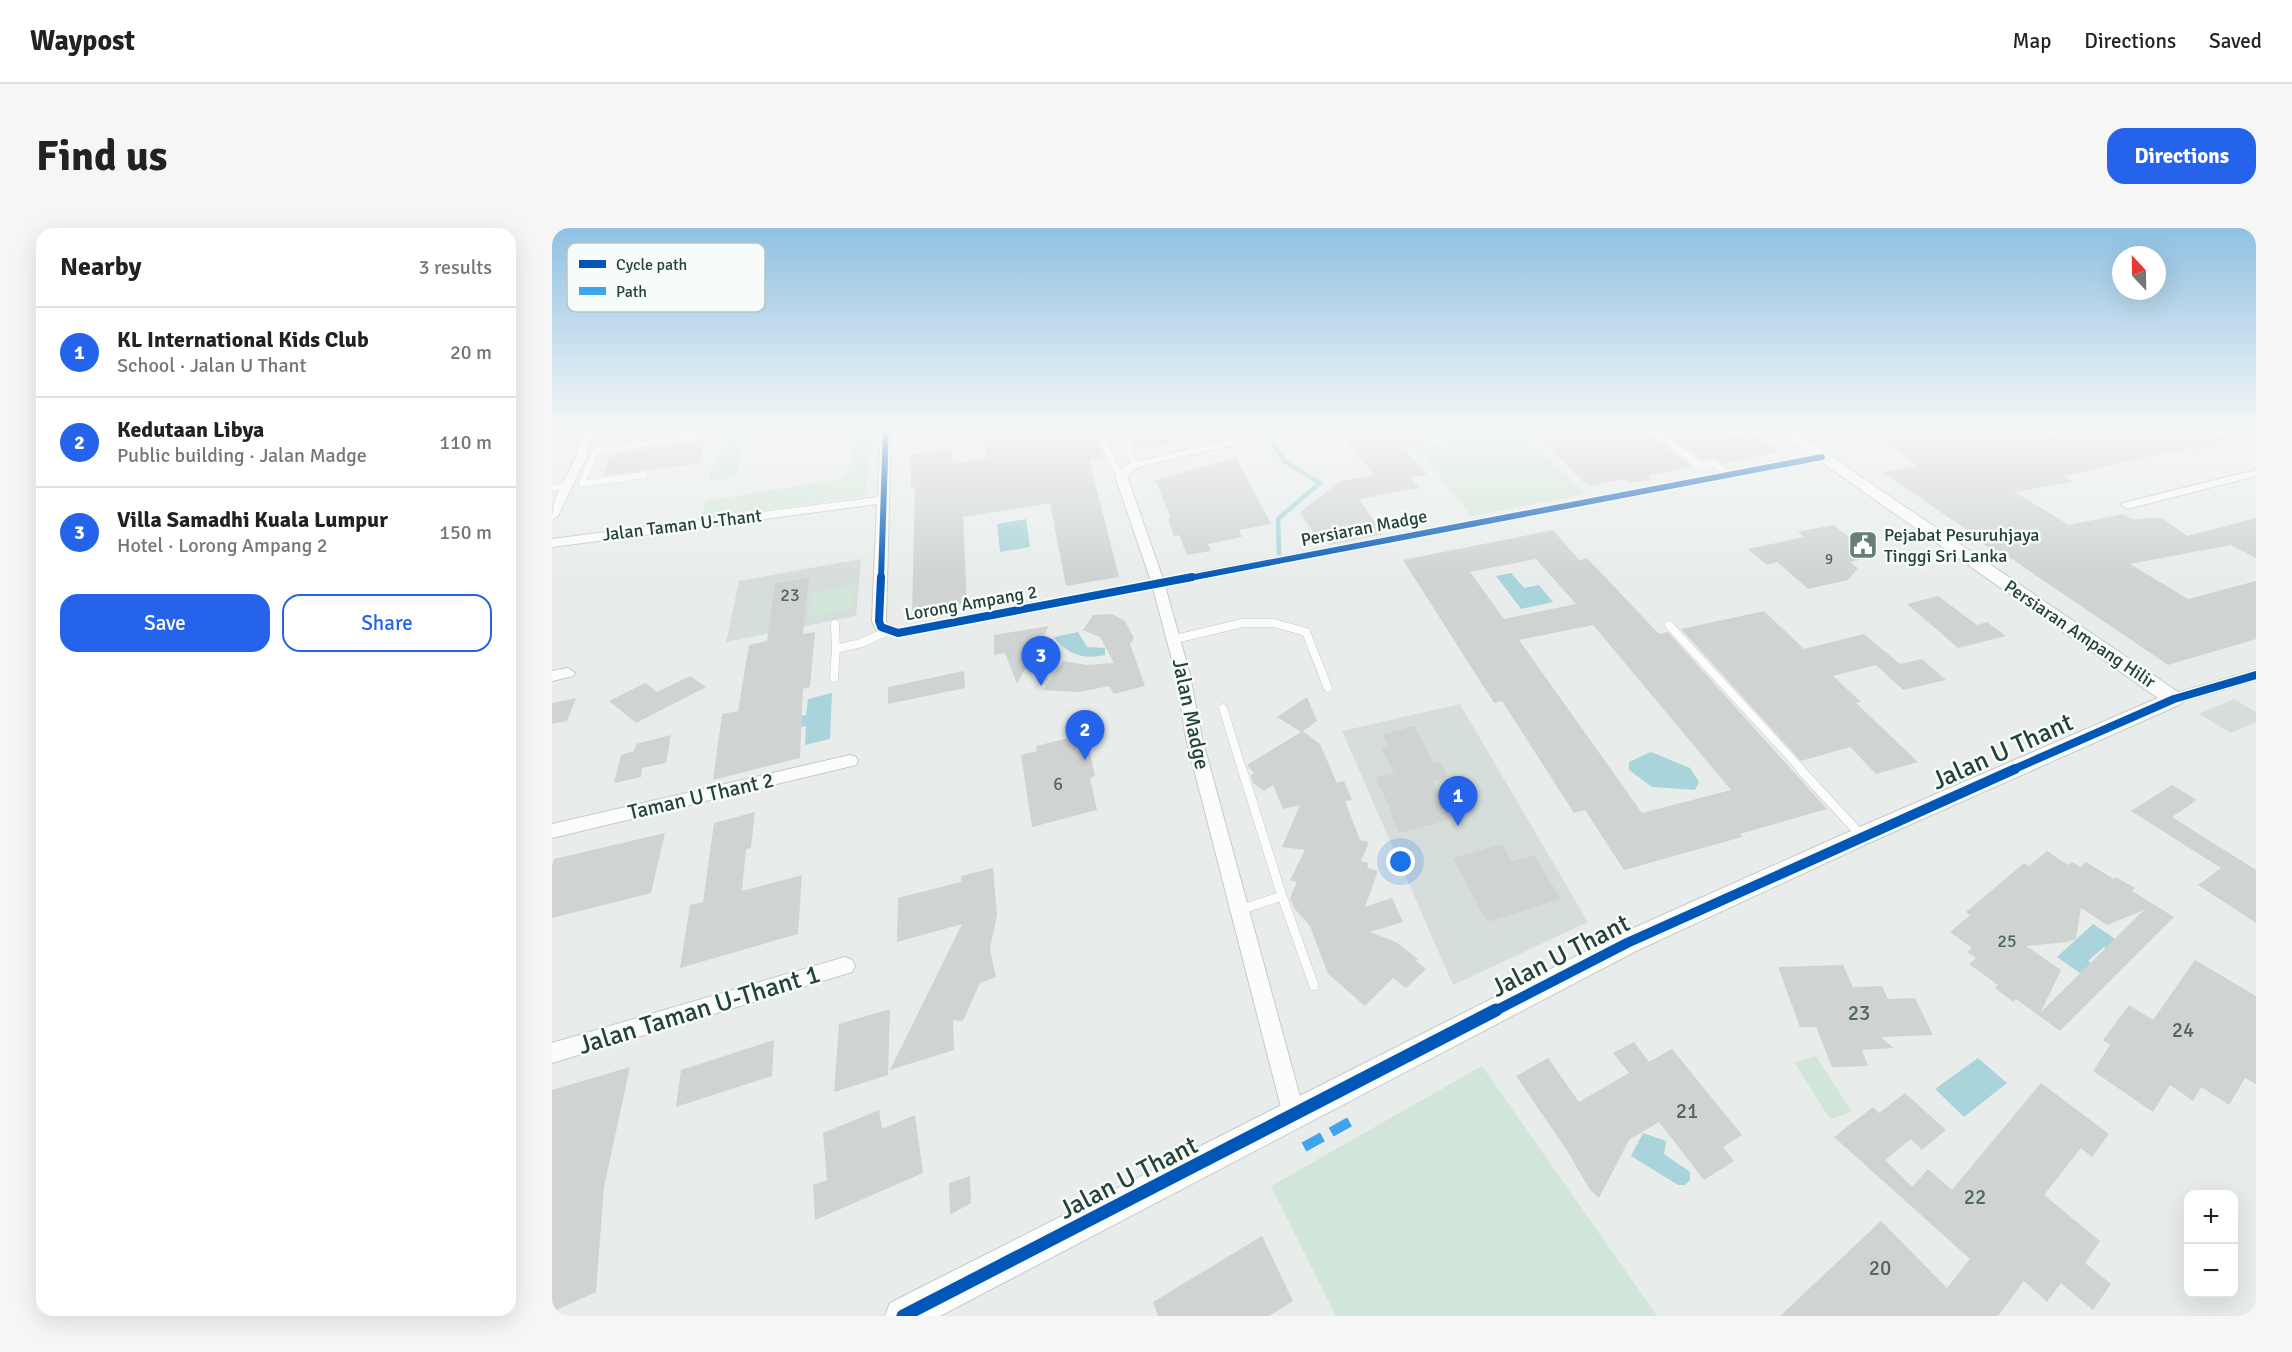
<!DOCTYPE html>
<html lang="en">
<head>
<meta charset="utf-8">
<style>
	:root { --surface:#fff; --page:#f6f6f6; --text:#222; --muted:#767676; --line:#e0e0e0; --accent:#2563eb }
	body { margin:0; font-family:Signika,sans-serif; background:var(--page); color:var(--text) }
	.controls { position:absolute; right:18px; bottom:18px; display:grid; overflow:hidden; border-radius:12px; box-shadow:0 6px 24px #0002 }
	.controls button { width:54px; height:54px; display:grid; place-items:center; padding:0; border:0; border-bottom:2px solid var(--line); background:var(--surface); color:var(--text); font:30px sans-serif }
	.compass { position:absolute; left:1560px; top:18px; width:54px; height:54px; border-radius:50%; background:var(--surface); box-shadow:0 6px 24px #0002; rotate:338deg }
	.you { position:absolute; left:849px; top:634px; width:21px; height:21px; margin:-15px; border:4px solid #fff; border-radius:50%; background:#1a73e8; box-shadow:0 0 0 9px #1a73e833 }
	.badge { display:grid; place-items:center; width:39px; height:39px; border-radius:50%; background:var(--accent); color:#fff; font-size:20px; font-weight:700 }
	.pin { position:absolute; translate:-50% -50px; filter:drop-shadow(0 2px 3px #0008) }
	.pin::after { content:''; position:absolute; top:32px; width:21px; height:18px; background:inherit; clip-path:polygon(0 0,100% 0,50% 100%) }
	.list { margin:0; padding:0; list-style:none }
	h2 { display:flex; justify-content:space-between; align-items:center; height:78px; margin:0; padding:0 24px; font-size:26px }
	h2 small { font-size:20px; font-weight:400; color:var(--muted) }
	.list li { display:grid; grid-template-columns:39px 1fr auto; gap:18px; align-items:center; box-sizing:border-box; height:90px; padding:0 24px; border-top:2px solid var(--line) }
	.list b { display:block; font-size:22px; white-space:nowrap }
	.list p { margin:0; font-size:20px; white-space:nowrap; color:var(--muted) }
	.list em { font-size:20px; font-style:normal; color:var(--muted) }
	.actions { display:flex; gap:12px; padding:18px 24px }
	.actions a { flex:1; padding:14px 0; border:2px solid var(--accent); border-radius:18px; text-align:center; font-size:21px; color:var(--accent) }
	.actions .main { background:var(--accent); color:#fff }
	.map { position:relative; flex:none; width:1704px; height:1088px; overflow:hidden; border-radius:18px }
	header { display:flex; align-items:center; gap:36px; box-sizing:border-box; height:84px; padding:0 30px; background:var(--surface); border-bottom:2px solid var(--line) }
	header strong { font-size:28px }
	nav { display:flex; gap:33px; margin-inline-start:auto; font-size:21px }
	.intro { display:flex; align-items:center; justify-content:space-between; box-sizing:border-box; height:144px; padding:0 36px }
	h1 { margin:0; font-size:42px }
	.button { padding:15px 27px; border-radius:18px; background:var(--accent); color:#fff; font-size:21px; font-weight:700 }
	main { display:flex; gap:36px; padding:0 36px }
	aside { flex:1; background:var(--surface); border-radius:18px; box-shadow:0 6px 24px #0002 }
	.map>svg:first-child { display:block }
</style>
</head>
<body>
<header>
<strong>Waypost</strong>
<nav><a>Map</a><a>Directions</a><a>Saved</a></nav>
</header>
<div class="intro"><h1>Find us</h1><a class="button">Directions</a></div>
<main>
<aside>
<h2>Nearby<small>3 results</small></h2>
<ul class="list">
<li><span class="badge">1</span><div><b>KL International Kids Club</b><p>School · Jalan U Thant</p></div><em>20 m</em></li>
<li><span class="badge">2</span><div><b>Kedutaan Libya</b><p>Public building · Jalan Madge</p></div><em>110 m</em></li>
<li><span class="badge">3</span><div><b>Villa Samadhi Kuala Lumpur</b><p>Hotel · Lorong Ampang 2</p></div><em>150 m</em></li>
</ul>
<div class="actions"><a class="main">Save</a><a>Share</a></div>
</aside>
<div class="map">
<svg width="1704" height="1088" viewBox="0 0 1704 1088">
	<rect width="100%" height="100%" fill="#e8edeb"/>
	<path fill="#d6dedb" d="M309,331L304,388L174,414L187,353Z
		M1682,471L1704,484V494L1679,505L1647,486Z
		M908,476L1036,694L901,757L790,503Z"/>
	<path fill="#d1e6d8" d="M175,198H206L192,200L184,249L156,253Z
		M307,198H324L312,268L148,291L154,273L294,250Z
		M969,203L1034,266L920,288L863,218Z
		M302,357L301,380L256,389L259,365Z
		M1264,828L1300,884L1278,891L1242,834Z
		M930,838L1105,1088H784L719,958Z"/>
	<path fill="#a9d4db" d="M474,291L478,319L448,324L445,296Z
		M959,345L972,360L987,357L1001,374L969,381L944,348Z
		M526,404L535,419L553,420V427C532,432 514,426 502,409Z
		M280,465L278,511L253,517L254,498L239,501L240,490L254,487L256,471Z
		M1099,524L1138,540L1147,554L1143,562L1100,559L1077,542V534Z
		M1541,696L1575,719L1566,728L1552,719L1536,733L1550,743L1539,753L1505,729Z
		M1426,830L1455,855L1412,889L1383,861Z
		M1091,905L1114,913L1112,926L1138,944V952L1133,957H1126L1079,928Z"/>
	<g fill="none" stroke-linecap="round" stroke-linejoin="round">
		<path stroke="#a9d4db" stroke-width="4.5" d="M717,209L732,233L768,255L726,291L727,325"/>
	</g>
	<path fill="#cfd4d2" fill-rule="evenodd" d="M98,198H156V201L77,213L82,200Z
		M255,198H308L309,208L252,216Z
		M431,198H541L552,229L537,231L567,349L514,358L498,275L411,289L415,375L360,385L363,259H359V227L399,221L400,236L435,230Z
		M596,198H665L666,207L583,221L577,201Z
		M793,198H910L911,206L850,218L875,247L859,250L867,260L807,271L831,306L777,317L772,307L764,309L748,284L789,253L822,247L786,203L794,201Z
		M975,198H1091L1093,202L1141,239L1096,247L1100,251L1077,255L1074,251L1037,258Z
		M1105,198H1146L1166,212L1200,205L1228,224L1171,236L1164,231L1149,232Z
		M1311,198H1485L1487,202L1500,209L1505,204L1500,198H1551L1565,206L1606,198H1646L1678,212L1642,222L1637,220L1511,248L1521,254L1463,264L1517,297L1571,286L1580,291L1610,290L1635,308L1704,290V330L1679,317L1578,336L1636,371L1704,353V411L1616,437L1451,325L1446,326L1421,309L1424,308L1330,244L1365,238Z
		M152,212L147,235L51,248L59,226Z
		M684,230L719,296L687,302L690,309L656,316L659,323L635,327L627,307L622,308L616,291L619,290L603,252Z
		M1281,297L1323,328L1298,334L1306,340L1296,352L1256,361L1225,334L1215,337L1196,321L1252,309L1246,304Z
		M1001,302L1027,332L1035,330L1107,406L1116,404L1275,581L1188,606L1190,609L1072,642L1033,582L1022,585L950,473L942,475L851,332ZM984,331L1024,376L952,391L918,344ZM1041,397L1179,562L1090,585L967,412Z
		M257,349L251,406L263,404L258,459L251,461L248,530L161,552L170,486L186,483L197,417L215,413L223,356Z
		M1386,368L1425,397L1435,394L1454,408L1406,420L1355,376Z
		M1212,383L1252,421L1312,406L1348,436L1370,431L1394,452L1351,462L1324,437L1281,448L1309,474L1304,475L1366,534L1324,546L1298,519L1249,533L1129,401Z
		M560,386L573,393L582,410L578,416L593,458L562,466L557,458L528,464L491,462L511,433L535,437L562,435L548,409L531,402L541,387Z
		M497,398L465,456L453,425L442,427V407Z
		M412,443L413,460L336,476V459Z
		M138,448L154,459L84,495L57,473L93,455L105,464Z
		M755,469L765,493L751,503L768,516L785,555L792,553L800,572L793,573L808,612L817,614L809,633L817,635L815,640L826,643L813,679L840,670L851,694L818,704L844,714L866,731L864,733L874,741L854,760L841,750L813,778L776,746L758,698L742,680L738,670L745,654L738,652L753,622L730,619L748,577L731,581L721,557L712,563L701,555L699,547L702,545L695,537L749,504L725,489Z
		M24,470L15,493L0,496V475Z
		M862,498L882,535L888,533L896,549L881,553L901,591L847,605L839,587H841L823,549L842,545L829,520L836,518L830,507Z
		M534,506L543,548L538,550L545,582L480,599L469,527L485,523L484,518Z
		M119,507L114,535L90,540L89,549L62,555L69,527L82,523L84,516Z
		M1620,557L1645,572L1620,589L1704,642V695L1646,657L1669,640L1579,583Z
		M203,584L199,620L194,621L190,663L250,647L246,706L128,740L138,677L151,674L162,595Z
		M113,605L99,665L0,690V639L2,631Z
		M950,616L960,633L982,627L1009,671L935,694L901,630Z
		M1495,623L1516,637L1520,634L1528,639L1534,634L1562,651L1564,649L1583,660L1580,663L1622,689L1508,803L1464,771L1461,774L1443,760L1446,757L1417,736L1424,730L1415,724L1420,720L1398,704L1418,687L1414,684L1472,635L1477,638ZM1529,680L1555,697L1592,682L1489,784L1509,742L1474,718L1515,714L1524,711Z
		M441,640L445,687L438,721L444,749L428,755L411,793L401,792L402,822L338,842L410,696L345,714L346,670L409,654V648Z
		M1643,732L1704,768V856L1693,850L1677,877L1649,859L1641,873L1618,857L1601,884L1541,843L1558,817L1551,812L1577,777L1601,792Z
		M1291,737L1301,759L1330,758L1336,771L1363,770L1381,807L1329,809L1342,820L1310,822L1316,838L1280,839L1264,799H1248L1226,739Z
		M338,781L336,847L282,864L287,796Z
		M222,812L220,848L124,879L129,842Z
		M1082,814L1097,834L1120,821L1190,907L1171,919L1182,933L1152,952L1107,894L1077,912L1047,970L1038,962L1014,921L964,848L996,830L1027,874L1077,845L1061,825Z
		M78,839L52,959L44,1064L0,1084V862Z
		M1489,855L1557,906L1540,929L1529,920L1492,967L1548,1013L1533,1035L1559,1056L1541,1082L1509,1055L1495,1074L1472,1053L1446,1088H1228L1329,993L1395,1060L1418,1031L1282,909L1321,879L1327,885L1353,865L1394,902L1370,922L1359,911L1333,932L1360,959L1376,941L1400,962Z
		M327,882L330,901L363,887L371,945L263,992L261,957L275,952L271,905Z
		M418,948L419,975L398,987L397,955Z
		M710,1008L741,1073L717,1088H606L601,1074Z"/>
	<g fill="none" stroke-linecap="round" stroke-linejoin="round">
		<g stroke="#c5cac8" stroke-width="7">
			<path id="lane-far2" d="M548,198L559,233L569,248
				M571,198L582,237
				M1096,198L1148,238L1163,236L1177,247
				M1490,198L1500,204
				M32,214L41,198
				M93,247L30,256L43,223L158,206
				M0,260L14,257"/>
		</g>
		<g stroke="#c5cac8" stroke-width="9">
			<path id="lane-far1" d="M283,396L284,421L309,415L336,403
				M1117,397L1250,542
				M623,411L691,395H722L754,404L776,460
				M282,450L284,421
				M671,480L690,542"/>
		</g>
		<g stroke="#c5cac8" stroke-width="10">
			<path id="lane" d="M690,541L730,668L762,758
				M1248,541L1309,607
				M688,682L730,668"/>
		</g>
		<g stroke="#c5cac8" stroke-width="2">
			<path id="street" d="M329,198H339L334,393L335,396L347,401L599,353L563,248L569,240L578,235L670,214L715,198H730L677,218L586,239L575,248L611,351L1270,226L1275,229L1270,232L613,358L637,443L650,510L753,887L750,895L742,898L734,895L731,887L634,510L623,443L601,360L346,409L324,402L320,393L325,276L0,319V311L326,269Z
				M32,211L37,214L36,225L6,288L0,292C0,260 24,243 27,214Z
				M1704,242V248L1575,281L1569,277L1571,275Z
				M16,440L23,445L21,448L0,453V443Z
				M1704,442V452L1622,476L1614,471L1617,467Z
				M298,527L304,529L306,533L304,537L0,610V596Z
				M293,729L300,732L303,738L300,744L0,835V815Z"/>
		</g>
		<g stroke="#c3cbc8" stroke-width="2">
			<path id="secondary" d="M1218,198H1234L1629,466L1632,471L1629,476L1319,614L1084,723L388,1088H333L338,1075L1066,707L1301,602L1606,470Z"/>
		</g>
		<use href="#lane-far2" stroke="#fcfcfc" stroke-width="6"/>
		<use href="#lane-far1" stroke="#fcfcfc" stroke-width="8"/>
		<use href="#lane" stroke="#fcfcfc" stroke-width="9"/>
		<use href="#street" fill="#fcfcfc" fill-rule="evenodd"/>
		<use href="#secondary" fill="#fcfcfc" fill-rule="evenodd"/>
		<path stroke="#3ea4ec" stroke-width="10" stroke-dasharray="21 10" stroke-linecap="butt" d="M752,919L801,892"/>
		<g stroke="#f7fbf9" stroke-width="9">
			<path id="cycleway-far3" d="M329,351L334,198
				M632,351L1270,229"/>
		</g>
		<g stroke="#f7fbf9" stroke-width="11">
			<path id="cycleway-far2" d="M329,349L327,393L329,399L346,405L640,349
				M1460,542L1622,471L1704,447"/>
		</g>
		<g stroke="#f7fbf9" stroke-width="14">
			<path id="cycleway-far1" d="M941,784L1075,715L1463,541"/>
		</g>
		<g stroke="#f7fbf9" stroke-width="16">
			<path id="cycleway" d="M351,1088L944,782"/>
		</g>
		<use href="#cycleway-far3" stroke="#0057b8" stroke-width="6"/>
		<use href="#cycleway-far2" stroke="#0057b8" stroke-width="8"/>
		<use href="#cycleway-far1" stroke="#0057b8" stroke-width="10"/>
		<use href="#cycleway" stroke="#0057b8" stroke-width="13"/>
	</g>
	<linearGradient id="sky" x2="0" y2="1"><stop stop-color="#8fc1e3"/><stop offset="0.57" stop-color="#f5f7f6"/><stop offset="1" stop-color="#f5f7f6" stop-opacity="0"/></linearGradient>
	<rect width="1704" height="350" fill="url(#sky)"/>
	<defs>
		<g id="civic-square" transform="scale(1.5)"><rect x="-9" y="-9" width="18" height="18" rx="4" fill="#697e78" stroke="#f7fbf9"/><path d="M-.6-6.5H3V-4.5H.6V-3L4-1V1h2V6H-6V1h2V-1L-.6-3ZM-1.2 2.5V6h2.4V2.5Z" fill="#fff"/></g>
	</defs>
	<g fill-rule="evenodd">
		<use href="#civic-square" x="1311" y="317"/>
	</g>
	<g text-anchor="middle" stroke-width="5" stroke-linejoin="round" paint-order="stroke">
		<g font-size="15" fill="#506761">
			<text x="1277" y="336">9</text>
		</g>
		<g font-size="18" fill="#24423a" stroke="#f7fbf9">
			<text transform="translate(130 297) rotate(-7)" y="6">Jalan Taman U-Thant</text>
			<text transform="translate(812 300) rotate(-11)" y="6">Persiaran Madge</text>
			<text transform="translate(419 375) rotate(-10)" y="6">Lorong Ampang 2</text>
			<text transform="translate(1528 406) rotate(34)" y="6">Persiaran Ampang Hilir</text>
		</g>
		<g font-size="18" fill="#24423a" stroke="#f7fbf9" text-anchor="start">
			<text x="1332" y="313">Pejabat Pesuruhjaya<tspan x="1332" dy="21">Tinggi Sri Lanka</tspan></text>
		</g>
		<g font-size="18" fill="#506761">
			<text x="238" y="373">23</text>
			<text x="506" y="562">6</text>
			<text x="1455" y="719">25</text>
		</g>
		<g font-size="21" fill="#24423a" stroke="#f7fbf9">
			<text transform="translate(639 486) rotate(78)" y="7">Jalan Madge</text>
			<text transform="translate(149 568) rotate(-13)" y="7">Taman U Thant 2</text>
		</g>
		<g font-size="21" fill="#506761">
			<text x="1307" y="792">23</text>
			<text x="1631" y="809">24</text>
			<text x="1135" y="890">21</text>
			<text x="1423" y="976">22</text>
			<text x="1328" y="1047">20</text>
		</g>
		<g font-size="26" fill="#24423a" stroke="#f7fbf9">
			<text transform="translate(1450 523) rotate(-24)" y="9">Jalan U Thant</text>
			<text transform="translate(1008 727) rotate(-27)" y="9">Jalan U Thant</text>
			<text transform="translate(147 781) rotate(-17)" y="9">Jalan Taman U-Thant 1</text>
			<text transform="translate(576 949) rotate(-27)" y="9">Jalan U Thant</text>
		</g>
	</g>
	<rect x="15" y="15" width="198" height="69" rx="9" fill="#f7fbf9" stroke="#b8c4c0" stroke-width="1.5"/>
	<rect x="27" y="32" width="27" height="8" fill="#0057b8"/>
	<rect x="27" y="59" width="27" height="8" fill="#3ea4ec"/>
	<g font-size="16" fill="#24423a">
		<text x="64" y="42">Cycle path</text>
		<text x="64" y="69">Path</text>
	</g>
</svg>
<div class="controls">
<button>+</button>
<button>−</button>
</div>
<svg class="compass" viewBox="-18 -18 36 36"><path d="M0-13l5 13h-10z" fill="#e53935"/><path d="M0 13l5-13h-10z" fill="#767676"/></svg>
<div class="you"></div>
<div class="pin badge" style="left:906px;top:598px">1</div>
<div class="pin badge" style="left:533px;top:532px">2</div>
<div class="pin badge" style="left:489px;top:458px">3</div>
</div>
</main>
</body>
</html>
